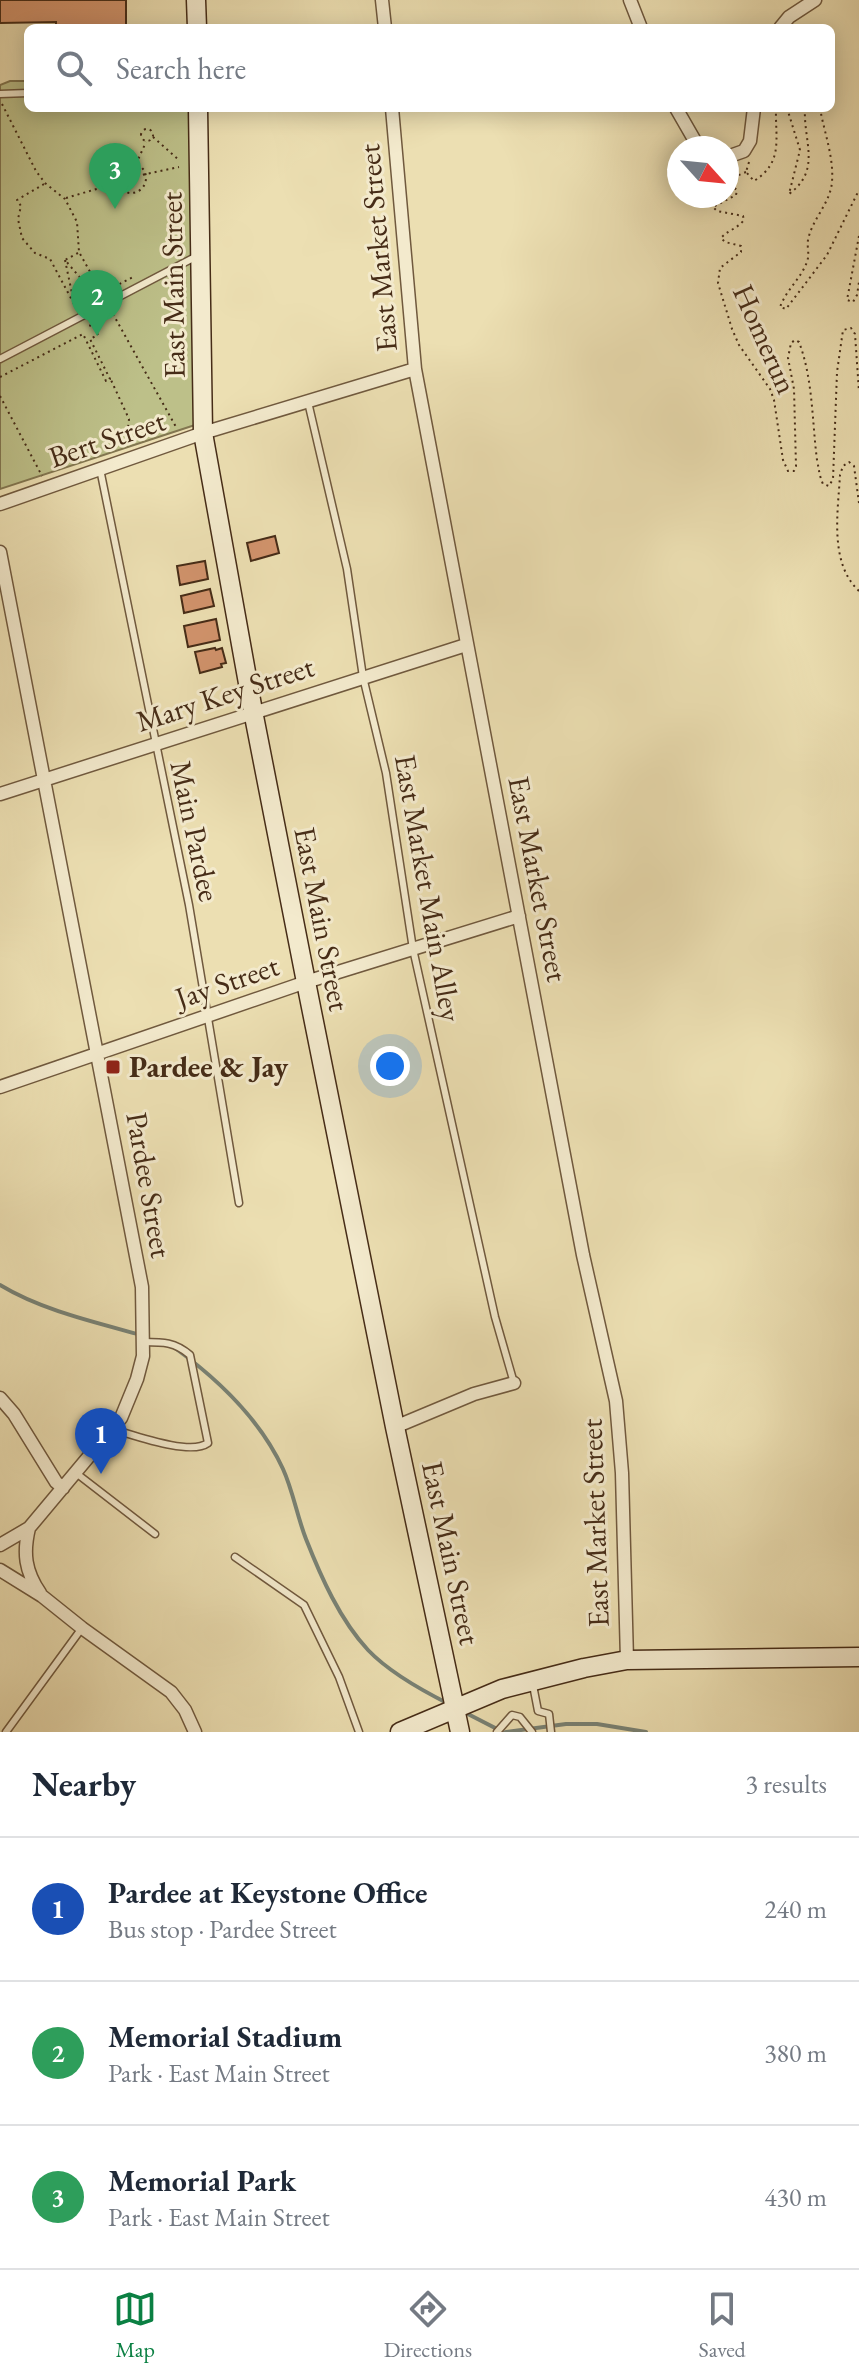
<!DOCTYPE html>
<html lang="en">
<head>
<meta charset="utf-8">
<style>
	:root { --surface:#fff; --page:#f6f6f7; --text:#1f2937; --muted:#747a83; --line:#e0e1e3; --accent:#0b8043 }
	body { margin:0; font-family:"EB Garamond",serif; background:var(--page); color:var(--text) }
	.compass { position:absolute; left:667px; top:136px; width:72px; height:72px; border-radius:50%; background:var(--surface); box-shadow:0 4px 20px #0003; rotate:117deg }
	.you { position:absolute; left:390px; top:1066px; width:28px; height:28px; margin:-20px; border:6px solid #fff; border-radius:50%; background:#1a73e8; box-shadow:0 0 0 12px #1a73e833 }
	.badge { display:grid; place-items:center; width:52px; height:52px; border-radius:50%; background:var(--accent); color:#fff; font-size:26px; font-weight:700 }
	.pin { position:absolute; translate:-50% -66px; filter:drop-shadow(0 2px 4px #0008) }
	.pin::after { content:''; position:absolute; top:42px; width:28px; height:24px; background:inherit; clip-path:polygon(0 0,100% 0,50% 100%) }
	.list { margin:0; padding:0; list-style:none }
	h2 { display:flex; justify-content:space-between; align-items:center; height:104px; margin:0; padding:0 32px; font-size:34px }
	h2 small { font-size:26px; font-weight:400; color:var(--muted) }
	.list li { display:grid; grid-template-columns:52px 1fr auto; gap:24px; align-items:center; box-sizing:border-box; height:144px; padding:0 32px; border-top:2px solid var(--line) }
	.list b { display:block; font-size:30px; white-space:nowrap }
	.list p { margin:0; font-size:26px; white-space:nowrap; color:var(--muted) }
	.list em { font-size:26px; font-style:normal; color:var(--muted) }
	.icon { flex:none; width:44px; height:44px; fill:none; stroke:currentColor; stroke-width:2; stroke-linecap:round; stroke-linejoin:round }
	.map { position:relative; flex:none; width:859px; height:1732px; overflow:hidden }
	.search { position:absolute; background:var(--surface); box-shadow:0 4px 20px #0003; left:24px; right:24px; top:24px; height:88px; display:flex; align-items:center; gap:20px; box-sizing:border-box; padding:0 28px; border-radius:12px; color:var(--muted); font-size:30px }
	.sheet { height:536px; background:var(--surface) }
	nav { display:flex; justify-content:space-around; align-items:center; box-sizing:border-box; height:112px; border-top:2px solid var(--line); background:var(--surface); font-size:22px; color:var(--muted) }
	nav a { display:grid; justify-items:center; gap:4px }
	nav .on { color:var(--accent) }
	.map>svg:first-child { display:block }
</style>
</head>
<body>
<div class="map">
<svg width="859" height="1732" viewBox="0 0 859 1732">
	<rect width="100%" height="100%" fill="#ecdfb2"/>
	<filter id="stains"><feTurbulence type="fractalNoise" baseFrequency=".0025" numOctaves="4"/><feColorMatrix values="0 0 0 0 .2 0 0 0 0 .09 0 0 0 0 .02 0 0 0 .5 -.17"/></filter>
	<radialGradient id="worn" r=".72"><stop offset=".6" stop-color="#630" stop-opacity="0"/><stop offset="1" stop-color="#630" stop-opacity=".3"/></radialGradient>
	<path fill="#bdc089" stroke="#827650" stroke-width="2" d="M10,81H28V108H190L195,425L0,489V85Z"/>
	<g fill="none" stroke-linecap="round" stroke-linejoin="round">
		<path stroke="#798275" stroke-width="4" d="M0,1285C41,1310 94,1322 141,1335
			M175,1348C219,1380 260,1419 283,1469C293,1491 297,1516 306,1539C321,1577 340,1620 368,1650C388,1671 423,1691 449,1704
			M464,1712L503,1732
			M506,1732L566,1724H597L646,1732"/>
	</g>
	<path fill="#d1936c" stroke="#462c17" stroke-width="2" d="M0,0H126V28H56V22L0,23Z
		M275,536L279,553L251,561L247,543Z
		M205,561L208,579L180,585L177,566Z
		M210,589L214,606L184,613L181,596Z
		M216,619L220,640L188,647L184,626Z
		M215,648L216,650L222,648L226,663L221,664L222,667L200,673L195,652Z"/>
	<g fill="none" stroke-linecap="round" stroke-linejoin="round">
		<g stroke="#70593e" stroke-width="9">
			<path id="lane" d="M0,94L28,93
				M0,359L197,256
				M308,402L347,569L363,677L386,773L413,949L495,1317L514,1383
				M100,469L189,905L239,1203
				M112,1429C134,1435 190,1456 208,1443L190,1355C175,1342 163,1342 144,1342
				M76,1473L155,1534
				M235,1557L304,1605L339,1677L359,1732
				M533,1685L538,1711L549,1714L551,1732
				M6,1732L82,1628
				M497,1732L512,1715L520,1717L532,1732"/>
		</g>
		<g stroke="#70593e" stroke-width="15">
			<path id="street" d="M382,0L385,28
				M630,0L641,28
				M780,28L789,17L815,0
				M392,108L415,369L583,1255L616,1401L622,1473L627,1660
				M676,108L699,148
				M727,157L744,151L750,141L754,108
				M0,504L203,433L415,369
				M0,552L142,1287L143,1356L137,1379L121,1418L29,1528L0,1545
				M0,794L466,645
				M0,1087L306,982L519,916
				M0,1398L14,1414L56,1482L63,1488
				M395,1427L474,1394L514,1383
				M29,1528C23,1553 25,1571 40,1593
				M0,1570L42,1596L82,1628L171,1692L185,1710L195,1732"/>
		</g>
		<g stroke="#462c17" stroke-width="21">
			<path id="secondary" d="M196,0L197,28
				M198,108L203,433L253,711L306,982L395,1427L460,1732
				M400,1732L502,1689L584,1668L627,1660L859,1657"/>
		</g>
		<path stroke="#462c17" stroke-width="2" stroke-dasharray="2 4" stroke-linecap="butt" d="M2,104L36,171L45,183L65,199L77,222L79,252L102,293
			M787,108L800,150L789,194C822,170 803,141 805,108
			M820,108C824,132 834,157 832,182C830,204 812,219 808,240C807,246 809,253 808,258C804,276 787,288 780,307L786,309L827,255L859,190
			M141 135a6 6 0 1 1 12 0a6 6 0 1 1-12 0Z
			M153,137L179,160
			M749,162L746,172L754,181C784,162 775,138 776,108
			M116 178a15 15 0 1 1 30 0a15 15 0 1 1-30 0Z
			M136,164L146,142
			M746,172L732,178L728,183L737,190L736,195L713,207L717,211L743,216L744,220C737,229 728,230 721,238L725,242L741,246V252L720,268L718,283L732,329L739,345L770,389L774,400L783,460L788,471H794L796,466L794,389L788,358L791,343L795,340L799,342C813,379 812,421 817,460C819,469 819,475 823,484L829,486L833,479L837,372L843,330L851,328L855,334L859,392
			M127 178a5 5 0 1 1 10 0a5 5 0 1 1-10 0Z
			M137,176L179,167
			M44,184L17,200L21,206L18,219L22,238L35,253L50,259L74,304
			M66,198L127,180
			M859,236L847,300L853,302L857,295L859,282
			M78,253L65,260L95,295
			M65,260L74,303
			M98,295L135,276
			M113,314L176,427
			M0,377L83,334L106,381L110,379L90,339L98,335L94,327L86,324
			M0,396L42,476
			M104,443L128,429L129,419L111,380
			M859,503L854,466L849,462L843,466L840,475C838,512 829,563 859,591"/>
		<use href="#lane" stroke="#f3eacd" stroke-width="6"/>
		<use href="#street" stroke="#f3eacd" stroke-width="12"/>
		<use href="#secondary" stroke="#f3eacd" stroke-width="18"/>
	</g>
	<rect fill="#8f2418" stroke="#f3eacd" stroke-width="3" x="105" y="1059" width="16" height="16" rx="4"/>
	<g text-anchor="middle" stroke-width="6" stroke-linejoin="round" paint-order="stroke">
		<g font-size="30" fill="#462c17" stroke="#f3eacd">
			<text transform="translate(378 248) rotate(-95)" y="10">East Market Street</text>
			<text transform="translate(173 285) rotate(-91)" y="10">East Main Street</text>
			<text transform="translate(765 339) rotate(66)" y="10">Homerun</text>
			<text transform="translate(107 439) rotate(-19)" y="10">Bert Street</text>
			<text transform="translate(225 694) rotate(-18)" y="10">Mary Key Street</text>
			<text transform="translate(195 831) rotate(78)" y="10">Main Pardee</text>
			<text transform="translate(538 879) rotate(79)" y="10">East Market Street</text>
			<text transform="translate(428 888) rotate(80)" y="10">East Market Main Alley</text>
			<text transform="translate(322 919) rotate(79)" y="10">East Main Street</text>
			<text transform="translate(227 982) rotate(-19)" y="10">Jay Street</text>
			<text transform="translate(149 1185) rotate(80)" y="10">Pardee Street</text>
			<text transform="translate(595 1523) rotate(-92)" y="10">East Market Street</text>
			<text transform="translate(451 1553) rotate(78)" y="10">East Main Street</text>
		</g>
		<g font-size="30" font-weight="bold" fill="#462c17" stroke="#f3eacd" text-anchor="start">
			<text x="129" y="1077">Pardee &amp; Jay</text>
		</g>
	</g>
	<rect width="100%" height="100%" filter="url(#stains)"/>
	<rect width="100%" height="100%" fill="url(#worn)"/>
</svg>
<svg class="compass" viewBox="-18 -18 36 36"><path d="M0-13l5 13h-10z" fill="#e53935"/><path d="M0 13l5-13h-10z" fill="#747a83"/></svg>
<div class="you"></div>
<div class="pin badge" style="left:101px;top:1474px;background:#1a4fb4">1</div>
<div class="pin badge" style="left:97px;top:336px;background:#2e9e5b">2</div>
<div class="pin badge" style="left:115px;top:209px;background:#2e9e5b">3</div>
<div class="search"><svg class="icon" aria-label="search" viewBox="0 0 24 24"><circle cx="10" cy="10" r="6"/><path d="M15 15l6 6"/></svg>Search here</div>
</div>
<section class="sheet">
<h2>Nearby<small>3 results</small></h2>
<ul class="list">
<li><span class="badge" style="background:#1a4fb4">1</span><div><b>Pardee at Keystone Office</b><p>Bus stop · Pardee Street</p></div><em>240 m</em></li>
<li><span class="badge" style="background:#2e9e5b">2</span><div><b>Memorial Stadium</b><p>Park · East Main Street</p></div><em>380 m</em></li>
<li><span class="badge" style="background:#2e9e5b">3</span><div><b>Memorial Park</b><p>Park · East Main Street</p></div><em>430 m</em></li>
</ul>
</section>
<nav>
<a class="on"><svg class="icon" aria-label="map" viewBox="0 0 24 24"><path d="M3 6l6-2 6 2 6-2v14l-6 2-6-2-6 2zM9 4v14M15 6v14"/></svg>Map</a>
<a><svg class="icon" aria-label="directions" viewBox="0 0 24 24"><path d="M12 3l9 9-9 9-9-9zM9 14v-3h6M13 9l2 2-2 2"/></svg>Directions</a>
<a><svg class="icon" aria-label="saved" viewBox="0 0 24 24"><path d="M7 4h10v16l-5-4-5 4z"/></svg>Saved</a>
</nav>
</body>
</html>
